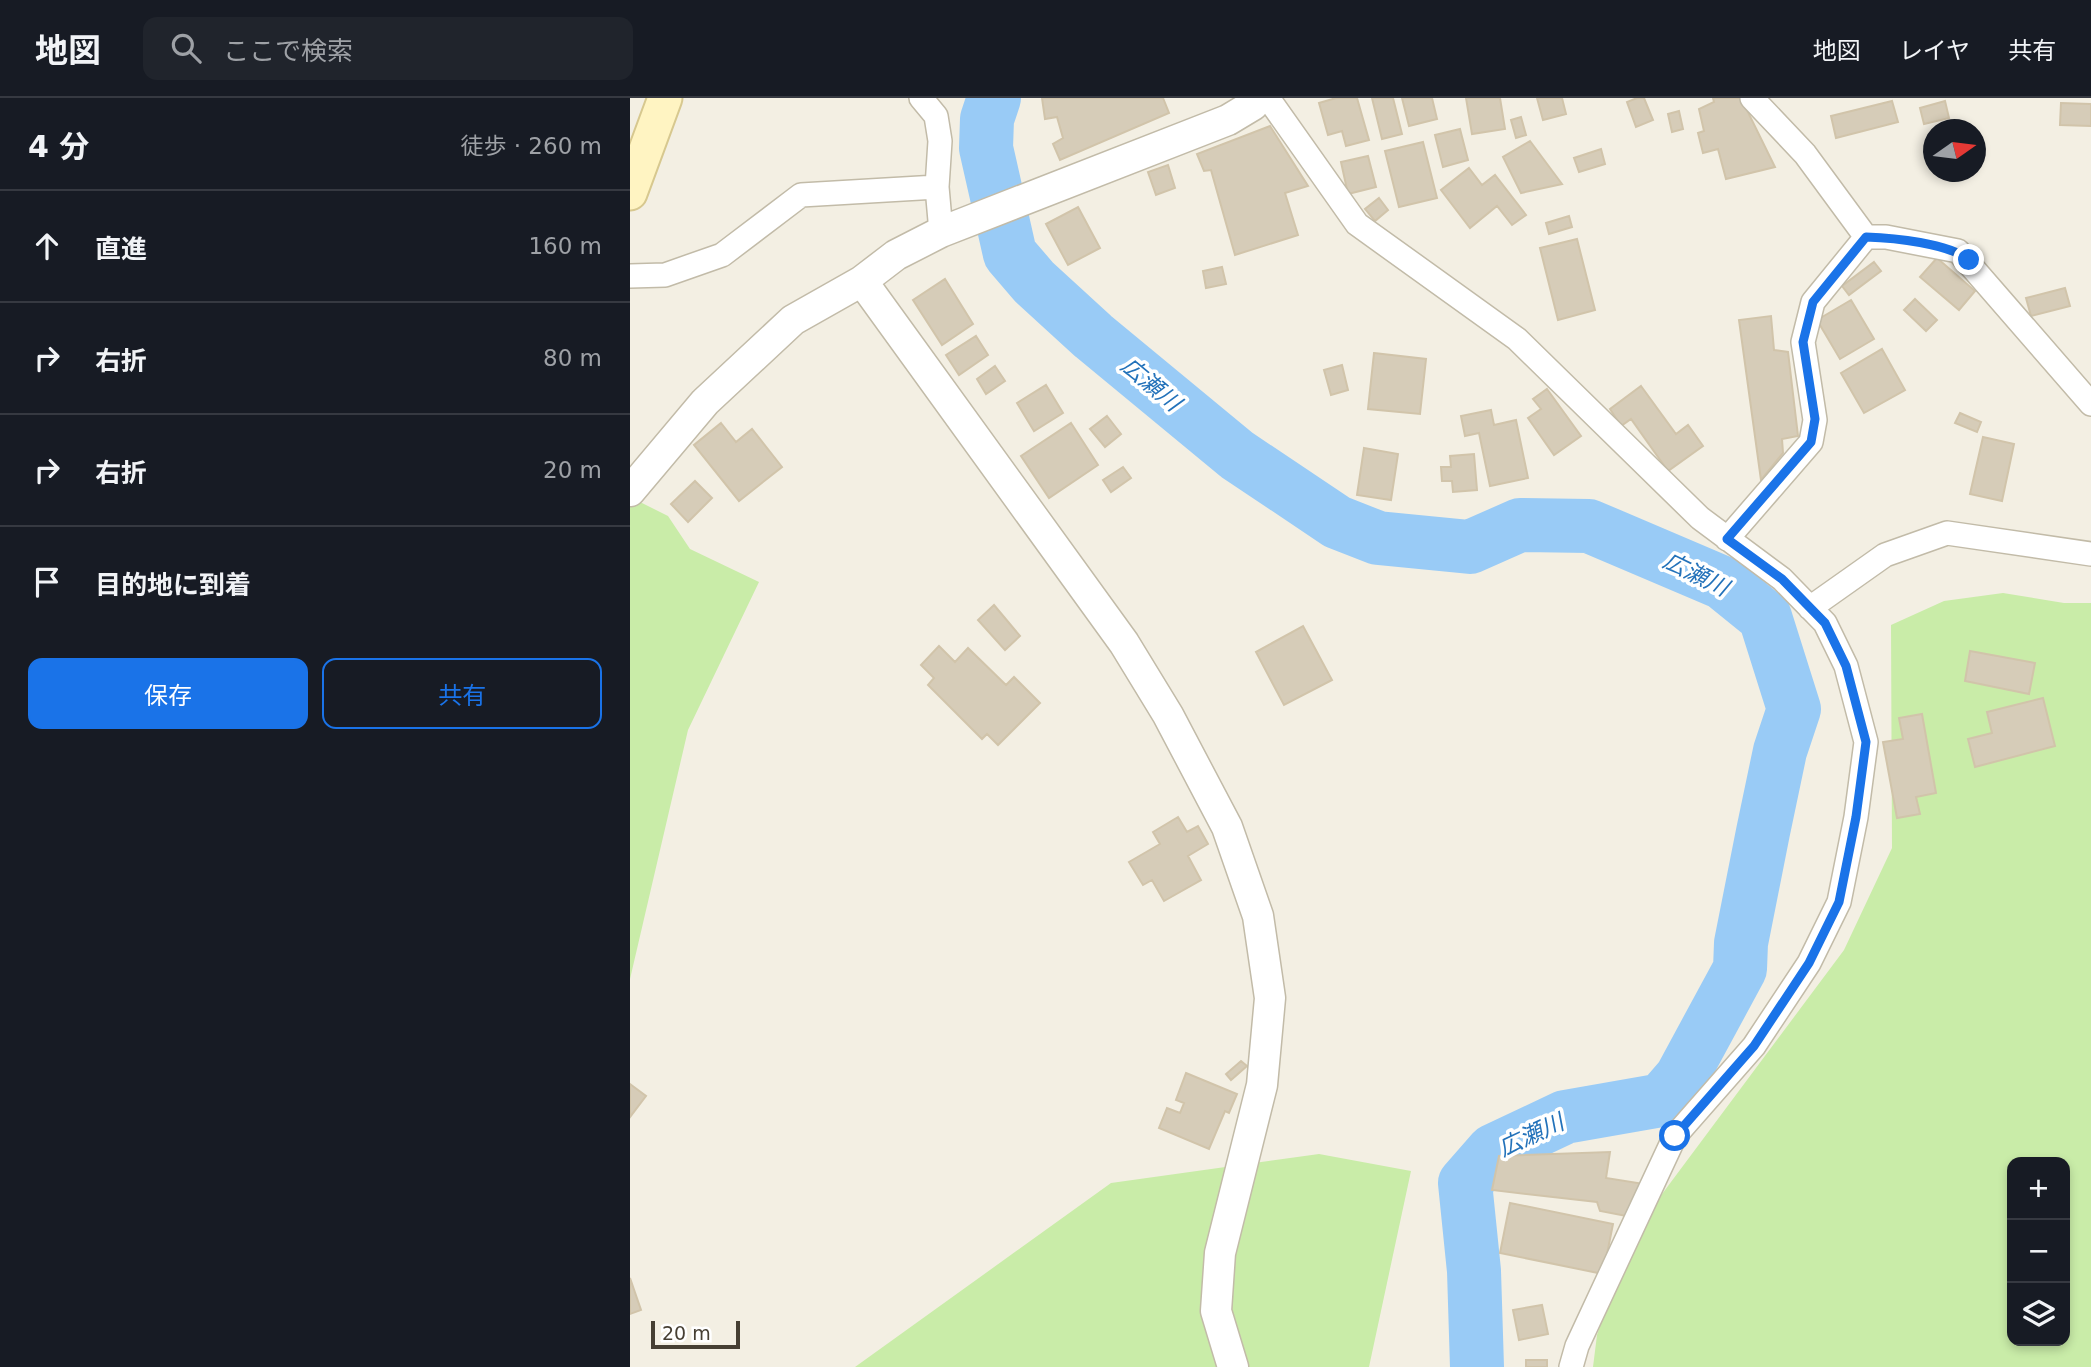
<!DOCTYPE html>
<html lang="ja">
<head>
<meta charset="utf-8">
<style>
	:root { --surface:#171b24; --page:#20242c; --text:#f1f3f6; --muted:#9ea1a6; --line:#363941; --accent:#1a73e8 }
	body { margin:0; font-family:"DejaVu Sans","Noto Sans JP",sans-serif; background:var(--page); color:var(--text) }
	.controls { position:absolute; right:21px; bottom:21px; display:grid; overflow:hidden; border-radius:14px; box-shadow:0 4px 10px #0003 }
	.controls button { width:63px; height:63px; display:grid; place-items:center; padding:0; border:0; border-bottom:2px solid var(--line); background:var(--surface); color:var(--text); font:35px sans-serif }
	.compass { position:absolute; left:1293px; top:21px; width:63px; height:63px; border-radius:50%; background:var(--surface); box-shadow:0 4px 10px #0003; rotate:76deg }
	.scale { position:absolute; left:21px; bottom:18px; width:89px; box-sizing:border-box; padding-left:7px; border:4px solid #463f33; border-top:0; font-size:19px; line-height:24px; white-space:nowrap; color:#463f33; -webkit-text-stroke:5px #fff; paint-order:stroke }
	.stop { position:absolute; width:21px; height:21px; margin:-16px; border:5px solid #1a73e8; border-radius:50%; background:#fff }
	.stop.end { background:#1a73e8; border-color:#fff; box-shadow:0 2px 7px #0008 }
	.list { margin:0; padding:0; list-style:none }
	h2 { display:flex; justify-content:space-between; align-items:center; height:91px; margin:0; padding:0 28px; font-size:30px }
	h2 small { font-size:23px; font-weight:400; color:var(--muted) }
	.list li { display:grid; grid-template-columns:46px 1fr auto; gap:21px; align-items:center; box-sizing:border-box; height:112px; padding:0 28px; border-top:2px solid var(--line) }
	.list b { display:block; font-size:26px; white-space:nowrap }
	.list em { font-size:23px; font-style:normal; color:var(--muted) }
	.actions { display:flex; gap:14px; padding:21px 28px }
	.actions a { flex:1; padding:16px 0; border:2px solid var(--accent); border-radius:14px; text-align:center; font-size:24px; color:var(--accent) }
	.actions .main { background:var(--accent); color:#fff }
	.icon { flex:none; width:38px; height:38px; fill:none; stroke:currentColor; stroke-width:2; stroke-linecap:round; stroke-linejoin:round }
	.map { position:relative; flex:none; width:1461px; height:1269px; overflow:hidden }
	header { display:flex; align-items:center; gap:42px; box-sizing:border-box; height:98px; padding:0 35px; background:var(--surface); border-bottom:2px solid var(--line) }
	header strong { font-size:33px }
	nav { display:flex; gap:38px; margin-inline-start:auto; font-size:24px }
	.search { width:490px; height:63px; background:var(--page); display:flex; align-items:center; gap:18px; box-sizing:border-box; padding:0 24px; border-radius:14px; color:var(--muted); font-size:26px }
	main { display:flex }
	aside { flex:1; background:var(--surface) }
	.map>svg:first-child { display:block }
</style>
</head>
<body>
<header>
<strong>地図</strong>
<div class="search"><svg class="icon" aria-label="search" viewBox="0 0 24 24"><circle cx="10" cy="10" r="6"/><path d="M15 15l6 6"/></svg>ここで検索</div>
<nav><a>地図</a><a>レイヤ</a><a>共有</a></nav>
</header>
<main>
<aside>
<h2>4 分<small>徒歩 · 260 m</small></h2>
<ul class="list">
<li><svg class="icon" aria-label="ahead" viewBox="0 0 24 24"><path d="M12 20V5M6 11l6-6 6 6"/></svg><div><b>直進</b></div><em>160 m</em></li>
<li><svg class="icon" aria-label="right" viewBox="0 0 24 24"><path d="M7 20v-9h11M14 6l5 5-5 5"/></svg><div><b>右折</b></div><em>80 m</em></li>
<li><svg class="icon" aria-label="right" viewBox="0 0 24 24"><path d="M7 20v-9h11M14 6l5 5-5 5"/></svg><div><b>右折</b></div><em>20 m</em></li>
<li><svg class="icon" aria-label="arrive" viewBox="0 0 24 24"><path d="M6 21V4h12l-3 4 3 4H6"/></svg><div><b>目的地に到着</b></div></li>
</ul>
<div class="actions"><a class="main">保存</a><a>共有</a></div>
</aside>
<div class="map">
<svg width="1461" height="1269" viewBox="0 0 1461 1269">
	<rect width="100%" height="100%" fill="#f3efe3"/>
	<path fill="#c9eca8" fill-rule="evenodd" d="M0,399L38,418L60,451L129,484L58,632L0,881Z
		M1373,495L1434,505H1461V1269H963L967,1237L1000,1139L1214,852L1262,750L1261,527L1314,503ZM1382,1064H1435V1243H1382Z
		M689,1056L781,1073L739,1269H225L481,1085Z"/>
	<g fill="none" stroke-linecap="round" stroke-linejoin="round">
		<path stroke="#99cbf6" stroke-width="54" d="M364,0L357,21L356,50L380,156L404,184L463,238L607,357L707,424L748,440L840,449L890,427L959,428L1093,485L1135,519L1164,611L1150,653L1133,734L1111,845L1110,871L1051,980L1032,1002L935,1019L863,1053L835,1085L844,1173L847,1269"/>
	</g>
	<path fill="#d6ccb8" stroke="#d1c4aa" stroke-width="2" d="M412,0H533L539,15L430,62L423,46L433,40L427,19L415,21Z
		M706,0H727L739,42L716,48L712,33L698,37L689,5Z
		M742,0H763L772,36L752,41Z
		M772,0H802L807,21L779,28Z
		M836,0H870L875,31L842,36Z
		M907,0H932L936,16L913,22Z
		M1007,0H1014L1023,22L1006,29L997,4Z
		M1083,0H1111L1145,69L1096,81L1088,51L1073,55L1068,35L1074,33L1069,11L1084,4Z
		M1262,3L1268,24L1206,40L1201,18Z
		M1315,3L1319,20L1294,26L1290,10Z
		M1431,5L1461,6V28L1430,27Z
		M1049,13L1053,31L1042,34L1038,16Z
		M891,19L896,37L886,40L881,22Z
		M640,28L678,88L655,95L668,137L605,157L581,72L574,73L567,56Z
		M830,31L838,62L813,69L805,37Z
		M900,43L932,86L891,95L873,59Z
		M793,44L807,100L769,109L755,53Z
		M971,51L975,66L949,74L944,60Z
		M738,58L746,89L718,96L711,64Z
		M538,67L545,90L526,97L518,74Z
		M839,70L852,87L865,77L896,117L882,127L867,108L840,130L811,92Z
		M749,100L758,112L745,123L735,111Z
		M448,109L470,150L438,167L416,126Z
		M939,118L942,129L919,136L916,125Z
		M947,141L965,212L928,222L910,150Z
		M1307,160L1345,193L1329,212L1290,179Z
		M1244,164L1251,173L1219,197L1212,188Z
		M592,169L596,186L576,190L573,173Z
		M315,181L343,226L312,247L283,202Z
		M1435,190L1440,208L1401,218L1396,200Z
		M1285,201L1307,222L1296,233L1274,212Z
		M1221,202L1244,241L1210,261L1187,222Z
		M1141,218L1144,252L1158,254L1168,338L1152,341L1153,355L1131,382L1109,222Z
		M346,238L358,257L329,277L316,257Z
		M1252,251L1275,292L1234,315L1211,275Z
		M744,255L796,261L790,316L738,311Z
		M712,267L718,292L701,297L694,272Z
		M365,268L375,283L356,296L347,281Z
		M416,287L433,315L404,333L387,305Z
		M1011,288L1046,336L1058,327L1073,348L1038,373L1001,321L991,328L980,311Z
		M917,291L951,338L924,357L898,320L911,311L903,301Z
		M861,312L864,327L886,322L898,380L860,388L849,335L835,338L831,318Z
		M1330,315L1351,324L1347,334L1325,325Z
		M477,318L491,336L475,349L460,331Z
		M91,325L106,344L122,331L152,369L109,403L64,347Z
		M441,325L468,367L419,400L391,358Z
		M1353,339L1384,346L1372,403L1340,396Z
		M734,350L768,356L761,402L727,397Z
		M844,356L847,392L823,394L822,383H812L811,369H821L820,358Z
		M493,369L501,380L481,394L473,382Z
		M65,383L82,400L58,424L41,406Z
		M364,507L390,538L375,552L348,522Z
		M673,528L702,582L654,607L626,554Z
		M309,548L325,564L338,550L376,587L384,579L410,605L368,647L357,636L352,641L298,587L304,580L291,567Z
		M1340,553L1405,565L1399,596L1335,583Z
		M1413,600L1425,648L1345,669L1338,641L1362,635L1357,614Z
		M1292,616L1306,695L1286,699L1290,716L1267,720L1253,644L1273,641L1269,620Z
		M548,719L557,734L568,728L578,746L558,758L571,782L534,803L522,782L513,787L499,764L530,746L523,734Z
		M611,963L617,968L601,982L596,976Z
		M556,975L607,996L599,1015L595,1013L579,1051L529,1030L537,1010L550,1015L554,1005L546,1002Z
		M0,986L16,998L0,1019Z
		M980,1054L976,1080L1014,1086L1002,1119L970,1113L967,1104L862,1092L869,1058Z
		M880,1105L983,1126L973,1176L870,1155Z
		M0,1180L11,1212L0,1216Z
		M912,1207L918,1236L889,1242L883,1212Z
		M896,1262H917V1269H896Z"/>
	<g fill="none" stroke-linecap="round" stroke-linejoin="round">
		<g stroke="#c2bba8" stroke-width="26">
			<path id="minor" d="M291,0L306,18L310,43L307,89L311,134
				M638,0L727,126L887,241L1070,420L1152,481L1195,525L1216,568L1236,644L1226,719L1209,804L1179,865L1124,948L1045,1038L947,1248L941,1269
				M1122,0L1175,56L1236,139H1256L1328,153L1461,306
				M0,178L35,177L92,157L171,97L307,89
				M1097,441L1181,344L1185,322L1173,244L1183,204L1236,139
				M1180,510L1255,457L1317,435L1461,456"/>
		</g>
		<g stroke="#c2bba8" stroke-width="33">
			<path id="tertiary" d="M232,183L494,545L538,617L597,729L628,818L640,900L632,987L590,1155L586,1213L603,1269
				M0,393L75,304L163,222L232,183L266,157L311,134L598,22L623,7L625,0"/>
		</g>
		<g stroke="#d7c88f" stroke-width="37">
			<path id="secondary" d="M0,95L35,0"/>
		</g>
		<use href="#minor" stroke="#fff" stroke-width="23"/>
		<use href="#tertiary" stroke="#fff" stroke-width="30"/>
		<use href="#secondary" stroke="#fff4c2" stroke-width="33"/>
	</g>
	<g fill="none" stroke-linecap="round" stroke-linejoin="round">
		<path stroke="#1a73e8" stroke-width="9" d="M1045,1038L1124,948L1179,865L1209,804L1226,719L1236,644L1216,568L1195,525L1152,481L1097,441L1181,344L1185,321L1173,244L1183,204L1236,139C1264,140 1318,145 1339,162"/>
	</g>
	<g text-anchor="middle" stroke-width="7" stroke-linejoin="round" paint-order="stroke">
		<g font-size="23" font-style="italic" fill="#2372ba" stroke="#fff">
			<text transform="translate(521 286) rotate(40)" y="8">広瀬川</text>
			<text transform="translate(1066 476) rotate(26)" y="8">広瀬川</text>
			<text transform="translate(901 1037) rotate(-25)" y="8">広瀬川</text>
		</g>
	</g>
</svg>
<div class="controls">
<button>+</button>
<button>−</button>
<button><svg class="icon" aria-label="layers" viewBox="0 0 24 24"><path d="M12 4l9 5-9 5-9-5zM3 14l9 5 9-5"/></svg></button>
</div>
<svg class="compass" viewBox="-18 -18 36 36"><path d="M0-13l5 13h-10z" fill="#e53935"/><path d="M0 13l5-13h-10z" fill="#9ea1a6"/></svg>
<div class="scale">20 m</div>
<div class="stop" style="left:1045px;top:1038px"></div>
<div class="stop end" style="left:1339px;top:162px"></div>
</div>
</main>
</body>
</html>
